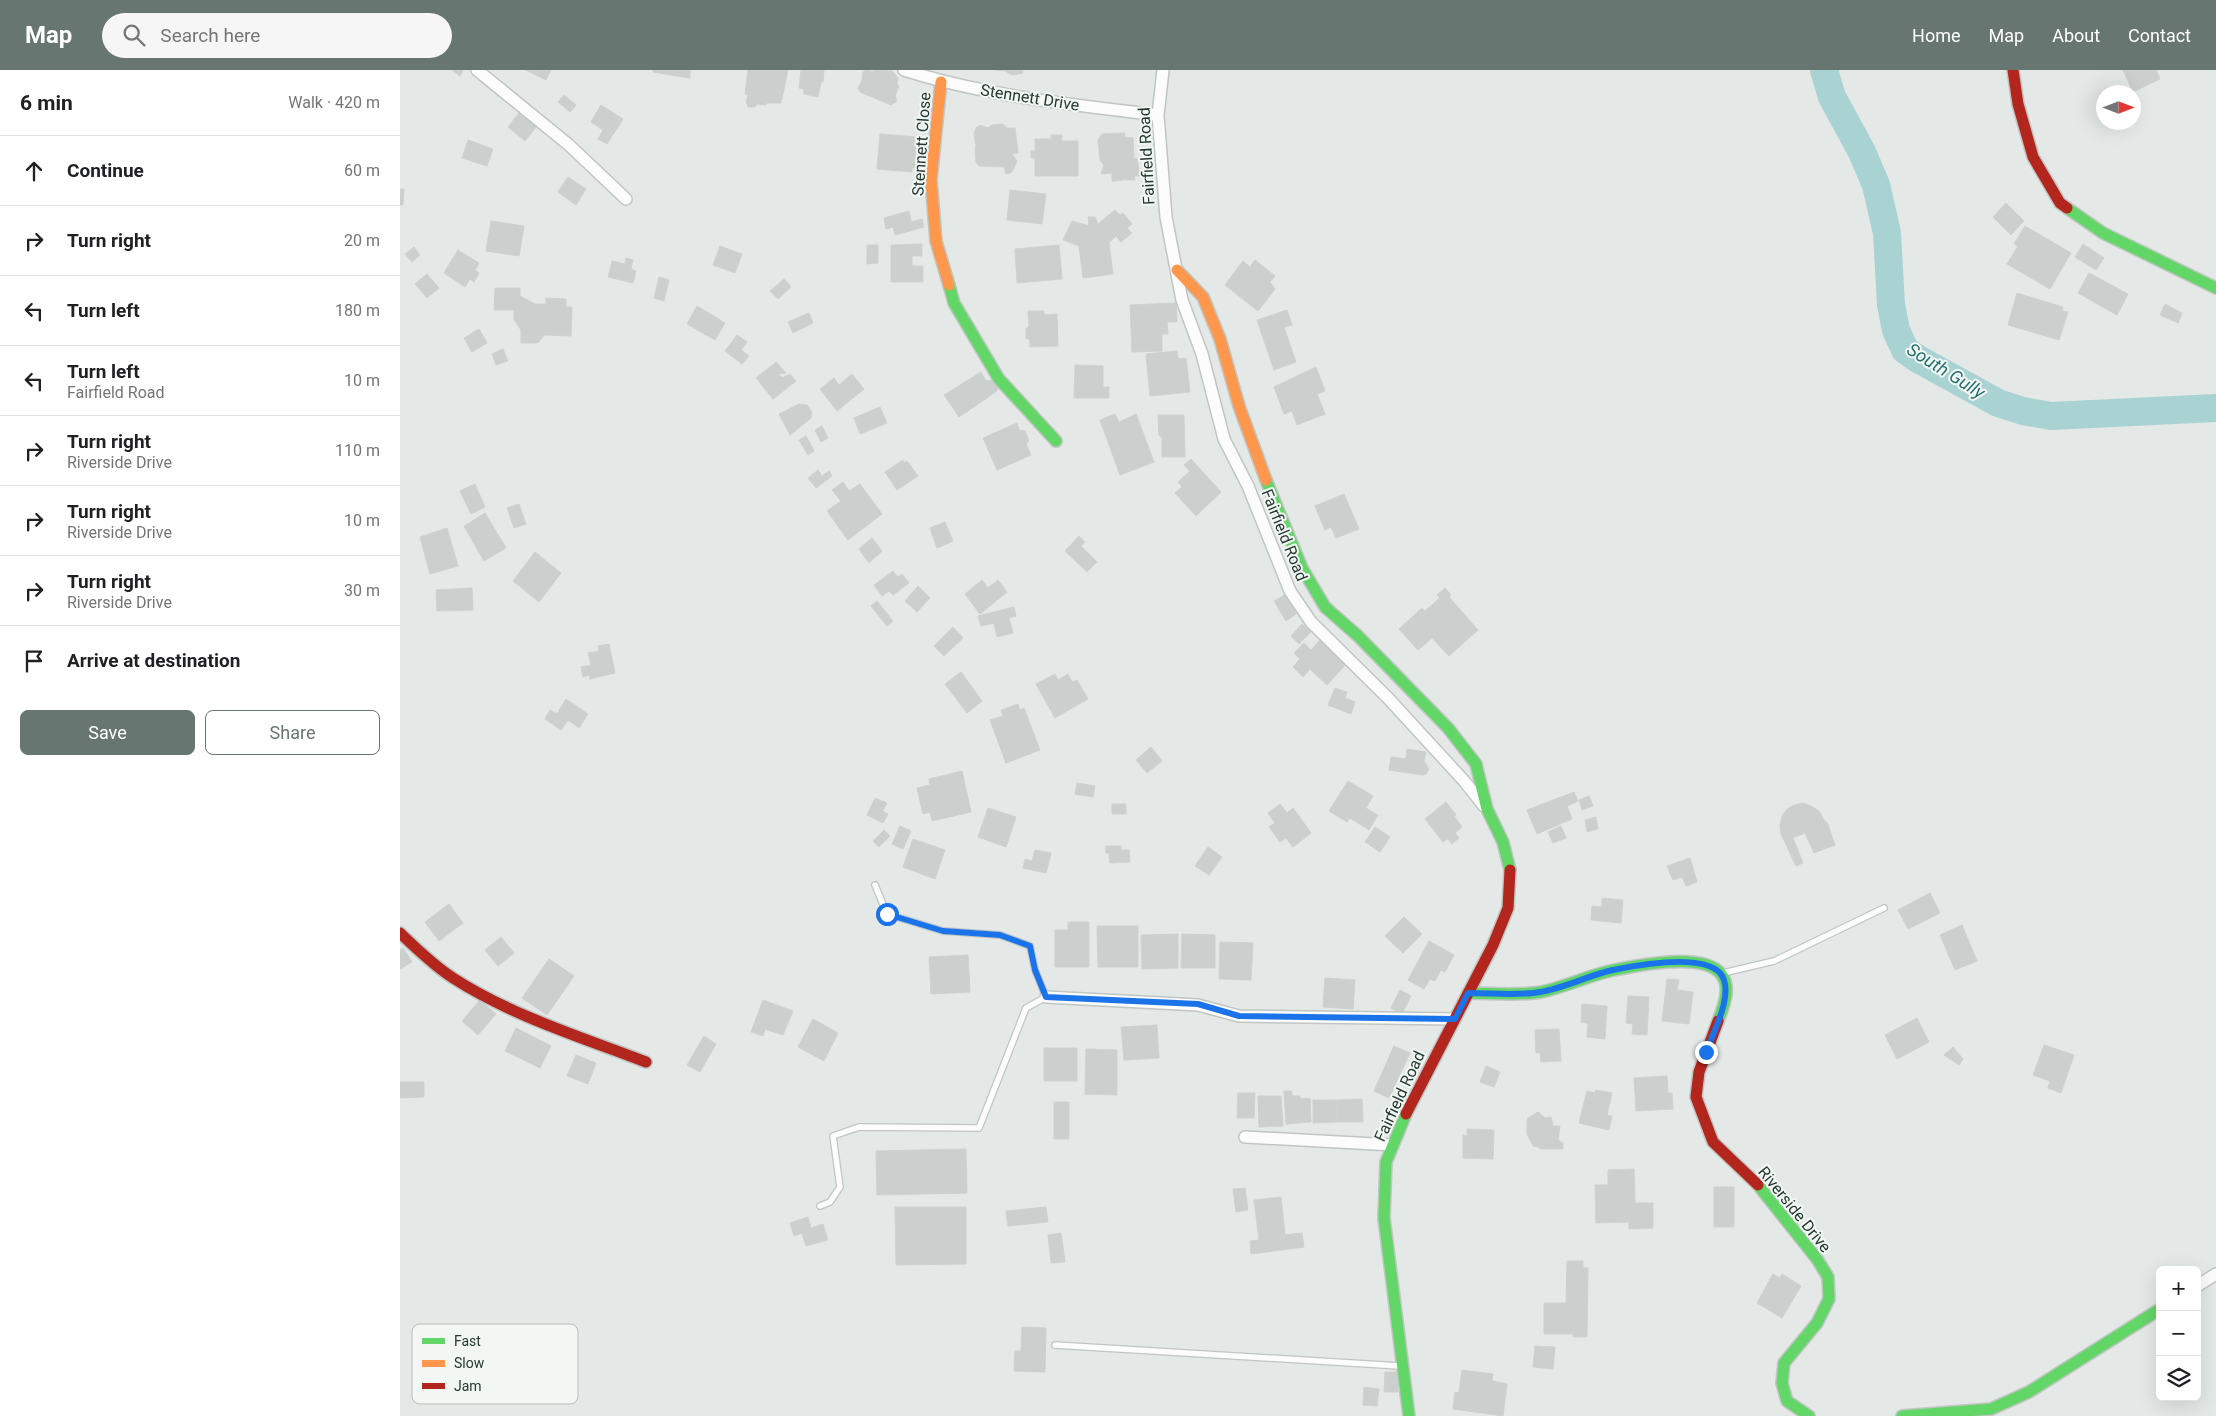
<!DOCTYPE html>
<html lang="en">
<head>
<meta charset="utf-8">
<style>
	:root { --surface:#fff; --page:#f6f6f6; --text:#202124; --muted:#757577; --line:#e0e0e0; --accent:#677670 }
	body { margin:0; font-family:Roboto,sans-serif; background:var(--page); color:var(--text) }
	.controls { position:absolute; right:15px; bottom:15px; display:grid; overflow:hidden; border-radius:8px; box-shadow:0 5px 20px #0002 }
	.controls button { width:45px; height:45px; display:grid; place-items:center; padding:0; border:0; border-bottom:1px solid var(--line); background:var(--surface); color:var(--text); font:25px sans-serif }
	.compass { position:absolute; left:1696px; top:15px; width:45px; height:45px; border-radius:50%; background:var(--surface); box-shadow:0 5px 20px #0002; rotate:90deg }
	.stop { position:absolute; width:15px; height:15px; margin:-11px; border:4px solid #1a73e8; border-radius:50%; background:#fff }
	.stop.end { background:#1a73e8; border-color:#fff; box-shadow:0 1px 5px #0008 }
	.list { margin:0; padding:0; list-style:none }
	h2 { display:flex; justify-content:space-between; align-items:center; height:65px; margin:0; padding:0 20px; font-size:21px }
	h2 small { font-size:16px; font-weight:400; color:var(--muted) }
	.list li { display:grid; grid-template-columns:32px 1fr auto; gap:15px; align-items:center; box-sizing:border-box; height:70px; padding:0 20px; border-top:1px solid var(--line) }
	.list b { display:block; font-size:19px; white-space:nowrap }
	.list p { margin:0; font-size:16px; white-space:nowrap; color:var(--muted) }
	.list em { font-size:16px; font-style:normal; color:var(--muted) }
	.actions { display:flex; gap:10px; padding:15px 20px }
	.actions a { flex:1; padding:11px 0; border:1px solid var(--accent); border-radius:8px; text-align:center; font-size:18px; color:var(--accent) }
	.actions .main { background:var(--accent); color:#fff }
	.icon { flex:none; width:28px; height:28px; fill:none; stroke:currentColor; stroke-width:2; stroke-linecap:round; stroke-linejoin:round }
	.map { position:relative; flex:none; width:1816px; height:1346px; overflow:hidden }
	header { display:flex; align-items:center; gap:30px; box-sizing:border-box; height:70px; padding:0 25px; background:var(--accent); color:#fff }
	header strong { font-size:24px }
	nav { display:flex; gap:28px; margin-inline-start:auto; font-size:18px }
	.search { width:350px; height:45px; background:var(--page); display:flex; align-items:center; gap:12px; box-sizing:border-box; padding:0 18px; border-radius:28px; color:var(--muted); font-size:19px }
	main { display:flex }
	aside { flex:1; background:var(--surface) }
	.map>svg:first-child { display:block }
</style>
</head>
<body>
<header>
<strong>Map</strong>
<div class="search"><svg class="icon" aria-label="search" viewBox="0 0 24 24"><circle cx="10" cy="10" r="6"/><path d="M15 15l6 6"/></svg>Search here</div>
<nav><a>Home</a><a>Map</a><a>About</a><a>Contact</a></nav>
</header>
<main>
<aside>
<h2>6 min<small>Walk · 420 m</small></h2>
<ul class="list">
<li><svg class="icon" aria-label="ahead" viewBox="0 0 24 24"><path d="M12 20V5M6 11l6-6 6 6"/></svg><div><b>Continue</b></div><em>60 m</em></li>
<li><svg class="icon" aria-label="right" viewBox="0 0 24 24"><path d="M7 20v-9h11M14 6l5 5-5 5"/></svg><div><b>Turn right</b></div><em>20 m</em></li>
<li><svg class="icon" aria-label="left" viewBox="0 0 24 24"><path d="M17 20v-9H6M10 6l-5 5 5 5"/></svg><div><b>Turn left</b></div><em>180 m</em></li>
<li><svg class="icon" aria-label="left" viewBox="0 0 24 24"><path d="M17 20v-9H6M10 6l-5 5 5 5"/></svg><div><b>Turn left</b><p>Fairfield Road</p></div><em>10 m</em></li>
<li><svg class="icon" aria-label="right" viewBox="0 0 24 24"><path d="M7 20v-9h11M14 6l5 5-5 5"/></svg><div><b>Turn right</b><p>Riverside Drive</p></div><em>110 m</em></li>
<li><svg class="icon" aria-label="right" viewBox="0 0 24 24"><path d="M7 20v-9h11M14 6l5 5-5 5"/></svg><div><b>Turn right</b><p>Riverside Drive</p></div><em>10 m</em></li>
<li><svg class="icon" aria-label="right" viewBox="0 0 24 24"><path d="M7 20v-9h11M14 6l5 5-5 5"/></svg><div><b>Turn right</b><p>Riverside Drive</p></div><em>30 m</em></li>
<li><svg class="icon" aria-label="arrive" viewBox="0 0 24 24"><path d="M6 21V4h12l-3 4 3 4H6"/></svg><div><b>Arrive at destination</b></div></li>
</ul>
<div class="actions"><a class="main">Save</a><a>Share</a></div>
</aside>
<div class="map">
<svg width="1816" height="1346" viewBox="0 0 1816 1346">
	<rect width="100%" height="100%" fill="#e4e8e6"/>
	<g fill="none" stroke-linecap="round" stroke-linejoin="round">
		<path stroke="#a9d2d2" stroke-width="28" d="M1424,0L1432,27L1462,82L1476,115L1487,163L1491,235L1496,260L1505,280L1518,289L1598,333L1623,341L1651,346L1816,338"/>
	</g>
	<path fill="#cbcfcd" stroke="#cdd1cf" d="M52,0H63L60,6Z
		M126,0H151L146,10Z
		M253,0H290V8L253,2Z
		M348,0H388L381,33H367L366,35L357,34L355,37H348L346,32L348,25L345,24Z
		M401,0H424L423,12H421L418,27L404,24V19L399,18Z
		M466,0L475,2L474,0L492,1L498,8L497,14L499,16L495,26L497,31L491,35L460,22L458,18L462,11L463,2Z
		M596,0H623V3L613,5L608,3L606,1Z
		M1723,0H1756L1760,9L1733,22Z
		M164,25L176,35L170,42L158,32Z
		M201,35L223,49L207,74L198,69L203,60L191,52Z
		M119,43L136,57L125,71L108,57Z
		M603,54L607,58H615L618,83L612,84L617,91L612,102L608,104L605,103V97L579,96L576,92L575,78L576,76L574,64L576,58L580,55L588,58L592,55Z
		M725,63L724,67L733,68L734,88L737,89L740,106H734L735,110H724L722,108L723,110L719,111L718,109L717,111H712V103L701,104L704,95L700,90L698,70L702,64Z
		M480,64L516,67L515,98H512V102L477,99Z
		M651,65H662V71H678V106H635V88H631V81H635V69H651Z
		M68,70L93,79L87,96L62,88Z
		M168,107L186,119L176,135L158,122Z
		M0,119H4L3,135H0Z
		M610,120L646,124L642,154L607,150Z
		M1606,133L1624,151L1611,165L1593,147Z
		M715,140L720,145L723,143L732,154L727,158L732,163L721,172L716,166L709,173L713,204L683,208L679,176L663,170L672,151L689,156L688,147H695L698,154Z
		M509,141L511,152L522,149L524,157L495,165L493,157L486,159L484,148Z
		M91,151L124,156L119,186L86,181Z
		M1625,156L1671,183L1650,219L1607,194L1618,176L1614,174Z
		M522,174V186H512V196H523V212H491V175Z
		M1683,174L1704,188L1696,200L1675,187Z
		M467,175H478V193L467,194Z
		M659,175L662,209L617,213L615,179Z
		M320,176L342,184L335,203L313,195Z
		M14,177L20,185L12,192L5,184Z
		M58,180L79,193L75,200L79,203L74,212L70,209L65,217L44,203Z
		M226,188L233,190L231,199L236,201L233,213L208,207L212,191L225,194Z
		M855,190L875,206L870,212L875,219L858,241L825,215L843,191L850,197Z
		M1689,203L1728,224L1717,245L1678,223Z
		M27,204L39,218L27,228L15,214Z
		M259,207L269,210L264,231L254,228Z
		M384,209L391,217L378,229L370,221Z
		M95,218H120V226L135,234H146V228L166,229V237H172L171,266L144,265L138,273H121V260L114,250V240H94Z
		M1617,223L1663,237L1662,241L1668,242L1659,270L1608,255Z
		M776,233L777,252H767L768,264H762V281L732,282L730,235Z
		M1765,234L1782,243L1778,253L1760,245Z
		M297,236L325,253L315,270L287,254Z
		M887,240L892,255L884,257L896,292L874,300L857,250Z
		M628,241H644V245L657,244L658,276L630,277V270L626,268V259L629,256Z
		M409,243L413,253L393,263L388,252Z
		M79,259L87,273L72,282L64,268Z
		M337,265L347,272L341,280L349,286L342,294L325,281Z
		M103,279L108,291L96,295L92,284Z
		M777,281L778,289L786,288L790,322L750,326L746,284Z
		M376,292L386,303L378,304L382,308L390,304L396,311L373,329L356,308Z
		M675,295L703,296V317H709V328H674Z
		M916,297L925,321L917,324L925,344L897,355L892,341L884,344L874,317Z
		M581,302L586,311L593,310L598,314L597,321L559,347L544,325Z
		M452,304L464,319L437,341L420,319L434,308L439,315Z
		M399,334L407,335L412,342L411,348L390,365L379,344Z
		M480,337L487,353L460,364L454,348Z
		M715,344L719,352L736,344L754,392L720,405L700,350Z
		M758,345H784L785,387H762V368L759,365Z
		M617,353L619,360L625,361L629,371L626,374L631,385L597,400L583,368Z
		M422,356L428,368L421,372L415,360Z
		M406,366L414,381L408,385L399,370Z
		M791,389L821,422L796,446L775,423L782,417L778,412L790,401L784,395Z
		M503,390L504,393L507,391L518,406L497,420L485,402Z
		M418,400L422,406L429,401L432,406L416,418L408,408Z
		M443,412L449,421L460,414L482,444L448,470L427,441L441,431L432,420Z
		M75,414L85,437L71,444L60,421Z
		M944,424L959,459L936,468L931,457L925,460L915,436Z
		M119,434L126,454L114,458L107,438Z
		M85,443L106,478L84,491L64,456Z
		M545,452L553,471L537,478L530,458Z
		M47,458L58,496L30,504L20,467Z
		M679,466L685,472L681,476L697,492L687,502L665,481Z
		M472,468L482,481L469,493L459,479Z
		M135,482L161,503L139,532L113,511Z
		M493,501L498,507L502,504L509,513L493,525L489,521L482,526L474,515Z
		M582,510L588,518L598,510L607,522L580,544L565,524Z
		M518,516L530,528L517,542L505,531Z
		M72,518L73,540L37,541L36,520Z
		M1045,518L1051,525L1049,527L1078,560L1049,586L1032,568L1018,580L999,559L1022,538L1025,541L1040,528L1037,525Z
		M885,525L896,544L886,551L874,531Z
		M477,531L493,551L487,556L471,536Z
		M614,537L616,546L609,548L613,563L597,567L594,553L581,556L578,546Z
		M902,554L911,562L899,574L891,566Z
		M553,557L563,568L544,586L534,576Z
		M921,569L947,593L927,615L910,599L903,607L893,597L900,589L894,583L904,573L911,580Z
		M209,574L215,603L190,609L189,605L183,607L181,597L191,595L188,583L199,581L198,576Z
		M561,602L582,631L567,643L545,614Z
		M655,604L658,610L668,604L672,612L677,610L688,629L655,648L636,614Z
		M935,618L947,622L945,628L955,632L951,644L928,635Z
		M166,629L188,644L179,658L168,650L161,660L145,649L150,640L157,644Z
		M618,634L620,640L624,638L640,680L606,693L590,650L603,646L601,640Z
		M751,677L762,691L747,703L736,690Z
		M1007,679L1026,682L1024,691L1029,699L1026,704L1022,705L989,700L991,687L1006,689Z
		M562,701L571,742L532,751L530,742L523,744L517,718L530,715L529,709Z
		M948,711L973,726L966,738L978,745L969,760L950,748L947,752L929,741Z
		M677,713L695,716L693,727L675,724Z
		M1174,722L1178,731L1167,736L1172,749L1137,764L1127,740Z
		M1189,726L1193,736L1182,740L1179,730Z
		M475,728L487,733L483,741L488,744L483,753L467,745Z
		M1046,732L1056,745L1054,746L1062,757L1055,763L1059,768L1052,774L1048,769L1043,772L1025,749Z
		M1403,733L1411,736L1419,741L1425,752H1427L1435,775L1414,783L1405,763L1393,768L1403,793L1396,796L1381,764L1380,755L1382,746L1387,739L1394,735Z
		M712,734H726V744H712Z
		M880,734L887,743L893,738L911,763L893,777L886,768L880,772L869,757L875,753L868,743Z
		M588,738L616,747L606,777L578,767Z
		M1196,747L1198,759L1187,762L1185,750Z
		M500,756L511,761L503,779L492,774Z
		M1161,756L1166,768L1153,773L1148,762Z
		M975,757L990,767L980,782L965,772Z
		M484,760L490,766L479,777L473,771Z
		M513,769L545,780L535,809L503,797Z
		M706,776H721V780H729L730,792L710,793L709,783H706Z
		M808,777L822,787L809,805L795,796Z
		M635,780L651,783L646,803L623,798L625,789L632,791Z
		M1290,788L1297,812L1286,816L1282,807L1273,810L1267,796Z
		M1530,823L1540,843L1508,859L1498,840Z
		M1202,828L1223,830L1221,853L1191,850L1192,836L1202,837Z
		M49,834L63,853L39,871L25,852Z
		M1004,847L1022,864L1003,883L985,866Z
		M668,852H689V897H655V860H668Z
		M1562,855L1577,891L1555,900L1540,865Z
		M697,856H738V897H698Z
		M778,864V898L742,899L741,865Z
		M782,864L815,865V898H781Z
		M101,867L114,883L98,896L85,880Z
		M1029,871L1054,885L1045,902L1041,900L1035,911L1030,909L1024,919L1008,910Z
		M820,872L853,873L851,910L819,909Z
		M3,878L12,892L0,899V880Z
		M568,885L570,922L531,924L529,887Z
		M149,889L174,906L147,945L122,928Z
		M925,908L955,910L953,939L923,937Z
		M1267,909L1279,910L1277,920L1293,922L1289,954L1262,951Z
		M1000,920L1011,926L1002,944L991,938Z
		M1228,926L1249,927L1247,965L1232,964L1233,954L1226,953Z
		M80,930L96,944L78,965L62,951Z
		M363,930L393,941L383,965L365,959L363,966L351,962Z
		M1182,934L1207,936L1205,969L1187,967L1188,953L1181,952Z
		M1517,948L1529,972L1497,989L1485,965Z
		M413,949L438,963L424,991L398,977Z
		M757,955L759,988L724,990L721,957Z
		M116,958L151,976L140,998L105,981Z
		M1159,959L1161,991L1141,992L1140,983H1136L1135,960Z
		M304,966L316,974L300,1002L287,995Z
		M1644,975L1674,985L1661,1023L1648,1018L1650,1011L1633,1005Z
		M994,976L1010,983L989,1028L974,1021Z
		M1553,977L1563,989L1559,995L1544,985Z
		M644,978H677V1011H644Z
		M686,979L717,980V1025L685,1024Z
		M176,985L196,993L188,1014L167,1006Z
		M1086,996L1100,1002L1094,1017L1080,1012Z
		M1267,1006L1268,1023H1272L1273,1039L1236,1041L1234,1008Z
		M0,1012H24V1027L0,1028Z
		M1196,1020L1212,1023L1207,1045L1212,1046L1209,1060L1179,1053L1187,1021L1195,1023Z
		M884,1021H892V1026H900V1029L910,1028L911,1052L886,1054Z
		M838,1023H855L854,1048H837Z
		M858,1026H881L883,1056L859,1057Z
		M962,1029L963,1052H936V1030Z
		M913,1030H936V1052L913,1053Z
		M654,1032H669V1069H654Z
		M1138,1042L1145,1048L1151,1047L1153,1056H1160L1158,1070L1163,1073V1079H1140L1138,1077L1133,1076L1127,1064V1052L1128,1048Z
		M1067,1059L1094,1060L1093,1089L1063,1088V1065L1067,1066Z
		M566,1079L567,1123L477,1125L476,1081Z
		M1234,1099L1235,1133H1253V1158L1229,1159V1152L1196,1153L1195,1115H1208V1100Z
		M1314,1117H1334V1157H1314Z
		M845,1118L848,1140L836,1142L833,1119Z
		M881,1127L885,1165L902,1163L904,1177L851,1184L850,1171L859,1170L854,1130Z
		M495,1137H566V1194L496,1195Z
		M646,1137L648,1152L608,1156L606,1141Z
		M408,1147L411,1158L423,1154L428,1170L406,1176L402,1163L394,1166L390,1153Z
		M661,1163L665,1192L651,1193L648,1165Z
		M1167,1191H1183V1198H1188L1187,1267H1173V1264H1144V1233H1166Z
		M1373,1204L1380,1208L1382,1204L1401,1216L1382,1248L1357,1233Z
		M622,1257L646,1258L645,1302L614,1301L615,1281H621Z
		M1135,1276L1155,1277L1153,1299L1133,1297Z
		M1062,1300L1093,1304L1092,1311L1107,1314L1103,1346L1053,1339L1055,1322L1059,1323Z
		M985,1302H998V1322H984Z
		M964,1317L979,1319L977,1336L963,1335Z"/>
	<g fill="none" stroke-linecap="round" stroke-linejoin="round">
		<g stroke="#c1c5c3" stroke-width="8">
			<path id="lane" d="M1323,903L1374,891L1484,838
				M420,1136L430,1132L440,1117L433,1066L459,1057L579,1058L626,938L646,927L635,900L630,876L600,865L543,861L487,844L475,815
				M655,1275L1000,1296"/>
		</g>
		<g stroke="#c1c5c3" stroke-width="14">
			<path id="street" d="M77,0L169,75L226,129
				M504,0C586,26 673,35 758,45
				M763,0L758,45L766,147L782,230L802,284L824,369L848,416L890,521L911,552L988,628L1065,712L1084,736
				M646,927L798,935L839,946L1055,949
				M845,1067L993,1075
				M1797,1216L1816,1204"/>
		</g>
		<g stroke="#c0c6c3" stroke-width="14">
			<path id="fast" d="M1667,138L1703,163L1816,218
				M549,215L554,233L599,309L656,371
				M866,410L902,498L925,537L958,566L1048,658L1076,694L1087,739L1103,772L1110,800
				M1068,923C1090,923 1119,926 1141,922C1166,917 1189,905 1214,900C1238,895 1303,882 1321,904C1332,917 1323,938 1318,951
				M1006,1044L986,1092L984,1148L1009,1346
				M1358,1115L1417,1189L1428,1207L1429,1229L1417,1253L1384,1293L1382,1313L1387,1331L1409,1346
				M1502,1346L1591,1339L1629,1322L1760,1239"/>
		</g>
		<g stroke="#c0c6c3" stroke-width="14">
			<path id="slow" d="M541,12L531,110L536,171L549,215
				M777,200L803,227L820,269L839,336L866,410"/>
		</g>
		<g stroke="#c0c6c3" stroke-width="14">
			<path id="jam" d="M1613,0L1618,34L1633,87L1660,133L1667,138
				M0,863C17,879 33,895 53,908C112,946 181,967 246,992
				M1318,951L1299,1002L1296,1027L1313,1072L1358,1115
				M1006,1044L1093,875L1108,838L1110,800"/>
		</g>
		<use href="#lane" stroke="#fbfcfb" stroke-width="5.5"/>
		<use href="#street" stroke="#fbfcfb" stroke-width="11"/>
		<use href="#fast" stroke="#63d668" stroke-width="11"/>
		<use href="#slow" stroke="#ff974d" stroke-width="11"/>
		<use href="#jam" stroke="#b3261e" stroke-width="11"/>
	</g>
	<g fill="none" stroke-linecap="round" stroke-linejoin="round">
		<path stroke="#1a73e8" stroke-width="6" d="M487,844L543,861L600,865L630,876L635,900L646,927L798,934L839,946L1055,949L1068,923C1091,923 1118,926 1140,922C1165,918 1189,905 1213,900C1238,895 1301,883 1320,903C1336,921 1313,963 1306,982"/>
	</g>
	<g text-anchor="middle" stroke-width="4" stroke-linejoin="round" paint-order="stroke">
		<g font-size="16" fill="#243930" stroke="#f2f7f4">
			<text transform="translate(630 27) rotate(9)" y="6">Stennett Drive</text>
			<text transform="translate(521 74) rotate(-86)" y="6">Stennett Close</text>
			<text transform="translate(746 86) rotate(-93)" y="6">Fairfield Road</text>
			<text transform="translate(885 465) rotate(68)" y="6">Fairfield Road</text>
			<text transform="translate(999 1026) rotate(-65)" y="6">Fairfield Road</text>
			<text transform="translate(1395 1139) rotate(51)" y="6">Riverside Drive</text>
		</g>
		<g font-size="18" font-style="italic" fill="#256e6e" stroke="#f2f7f4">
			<text transform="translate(1546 301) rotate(32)" y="6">South Gully</text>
		</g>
	</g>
	<rect x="12" y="1254" width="166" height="80" rx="8" fill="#f2f7f4" stroke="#b4beb9" stroke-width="1"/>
	<rect x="22" y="1268" width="23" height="6" fill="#63d668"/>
	<rect x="22" y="1290" width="23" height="7" fill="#ff974d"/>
	<rect x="22" y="1313" width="23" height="6" fill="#b3261e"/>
	<g font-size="14" fill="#243930">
		<text x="54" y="1276">Fast</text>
		<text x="54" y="1298">Slow</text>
		<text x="54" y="1321">Jam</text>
	</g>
</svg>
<div class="controls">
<button>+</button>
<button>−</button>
<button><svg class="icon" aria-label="layers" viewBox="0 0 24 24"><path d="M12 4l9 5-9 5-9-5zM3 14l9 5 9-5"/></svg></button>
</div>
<svg class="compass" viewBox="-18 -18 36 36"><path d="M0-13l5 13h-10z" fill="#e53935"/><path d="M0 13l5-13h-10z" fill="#757577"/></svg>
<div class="stop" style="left:487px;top:844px"></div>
<div class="stop end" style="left:1306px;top:982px"></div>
</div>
</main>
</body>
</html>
